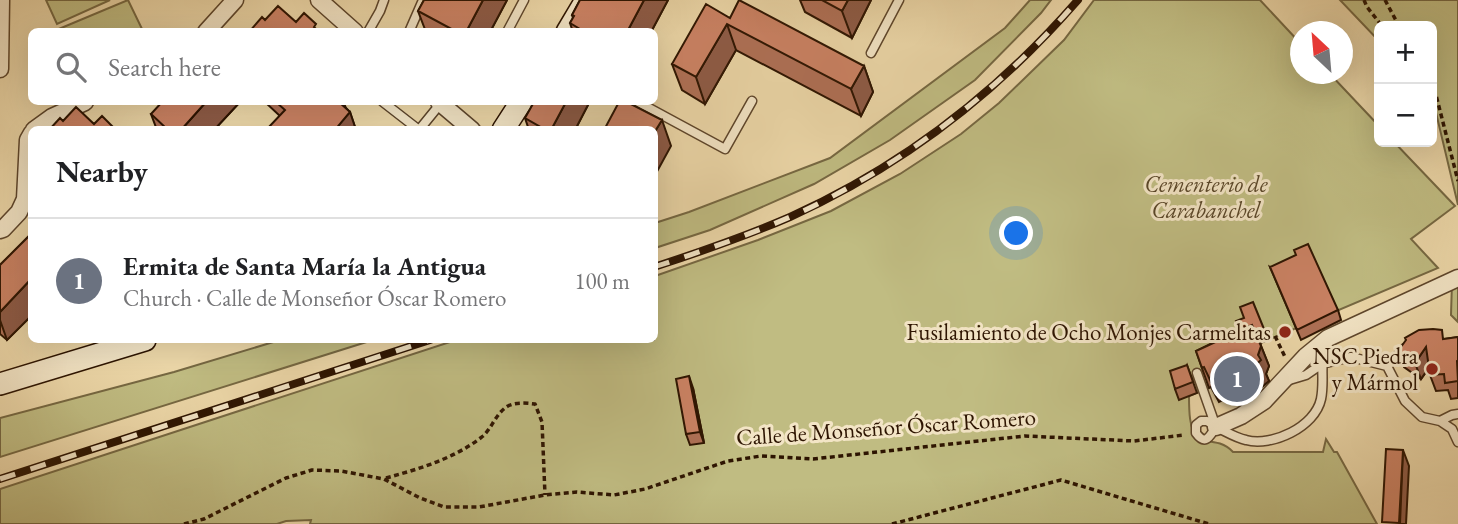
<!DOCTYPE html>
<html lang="en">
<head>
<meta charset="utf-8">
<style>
	:root { --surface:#fff; --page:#f6f6f6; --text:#202124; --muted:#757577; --line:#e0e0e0; --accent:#2563eb }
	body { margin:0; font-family:"EB Garamond",serif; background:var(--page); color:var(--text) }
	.controls { position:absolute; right:21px; top:21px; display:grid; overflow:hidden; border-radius:10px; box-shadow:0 7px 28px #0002 }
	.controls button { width:63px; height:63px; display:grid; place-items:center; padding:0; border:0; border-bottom:2px solid var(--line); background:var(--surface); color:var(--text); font:35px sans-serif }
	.compass { position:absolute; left:1290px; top:21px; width:63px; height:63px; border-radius:50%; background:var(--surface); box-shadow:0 7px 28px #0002; rotate:334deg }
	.you { position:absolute; left:1017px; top:234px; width:24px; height:24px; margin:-18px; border:5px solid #fff; border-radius:50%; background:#1a73e8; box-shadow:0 0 0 10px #1a73e833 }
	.badge { display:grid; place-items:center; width:46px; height:46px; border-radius:50%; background:var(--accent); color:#fff; font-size:23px; font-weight:700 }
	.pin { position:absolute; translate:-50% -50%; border:4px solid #fff; box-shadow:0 2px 7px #0006 }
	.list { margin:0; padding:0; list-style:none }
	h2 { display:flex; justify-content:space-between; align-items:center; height:91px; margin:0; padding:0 28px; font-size:30px }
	h2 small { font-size:23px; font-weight:400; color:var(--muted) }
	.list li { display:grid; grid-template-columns:46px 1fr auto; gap:21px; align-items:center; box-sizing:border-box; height:126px; padding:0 28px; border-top:2px solid var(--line) }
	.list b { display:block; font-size:26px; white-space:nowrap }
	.list p { margin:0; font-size:23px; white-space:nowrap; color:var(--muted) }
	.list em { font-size:23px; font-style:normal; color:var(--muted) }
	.icon { flex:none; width:38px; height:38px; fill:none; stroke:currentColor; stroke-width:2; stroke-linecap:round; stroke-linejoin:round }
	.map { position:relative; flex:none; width:1458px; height:524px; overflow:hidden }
	.search { position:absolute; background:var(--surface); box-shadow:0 7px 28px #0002; left:28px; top:28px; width:630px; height:77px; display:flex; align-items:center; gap:18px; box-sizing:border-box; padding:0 24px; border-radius:10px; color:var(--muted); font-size:26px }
	.panel { position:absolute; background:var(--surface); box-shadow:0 7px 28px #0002; left:28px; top:126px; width:630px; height:217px; border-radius:10px }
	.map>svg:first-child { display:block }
</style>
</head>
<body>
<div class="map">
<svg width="1458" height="524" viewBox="0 0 1458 524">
	<rect width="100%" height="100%" fill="#ecd7a8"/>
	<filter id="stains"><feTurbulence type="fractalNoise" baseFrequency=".00286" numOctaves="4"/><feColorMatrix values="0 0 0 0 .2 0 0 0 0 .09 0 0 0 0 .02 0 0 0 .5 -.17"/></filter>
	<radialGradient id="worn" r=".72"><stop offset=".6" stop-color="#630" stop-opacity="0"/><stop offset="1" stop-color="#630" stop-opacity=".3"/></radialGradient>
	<path fill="#c0bc82" stroke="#766842" stroke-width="2" d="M46,0H110L57,24Z
		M128,0L143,31H54Z
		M1030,0H1051L1041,13L975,80L890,140L814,184L710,230L655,248V223L689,212L830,158L1005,28Z
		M1094,0H1260L1300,43V74H1330L1379,126V142H1394L1455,206L1411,239L1438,268L1256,345L1193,376L1199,392L1189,396C1189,410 1189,429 1198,440C1211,442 1223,441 1233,452H1323L1326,439L1334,452H1337L1377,524H310L311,520L286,521L277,524H0V489L456,340H654L655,276L758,240L831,211L900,174L961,134L999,103L1064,40Z
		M1340,0H1458V205L1432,96V26H1379V41Z
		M1458,272V322L1451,315L1452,282Z
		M280,340H373L0,457V418L174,372Z"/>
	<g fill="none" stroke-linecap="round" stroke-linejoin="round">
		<g stroke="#5d452b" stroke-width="11">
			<path id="lane" d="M368,32L380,11L384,0
				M409,32L423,0
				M507,32L524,0
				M871,53L899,0
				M383,102L419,130L441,103
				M638,102L725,149L752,101
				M1387,366L1405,348
				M1197,373L1216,427C1225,431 1236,438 1246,440C1272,447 1315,427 1321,399C1325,380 1319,362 1326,344
				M1286,381L1306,375L1322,364L1351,357L1387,366L1405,401L1422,417L1440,421L1452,429L1458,442
				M1201,421H1207L1216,427C1210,435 1206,447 1196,433V425Z
				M1440,421L1452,415L1458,414"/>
		</g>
		<g stroke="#5d452b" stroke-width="19">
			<path id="street" d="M319,0L355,32
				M206,32L235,0
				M0,69L1,0
				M439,102L472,130
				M34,130L52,117L85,102
				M0,230L3,229L19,212L25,199L28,140L32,133
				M1216,427L1241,416L1264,401L1306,356L1328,338L1458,278"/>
		</g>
		<g stroke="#2d1401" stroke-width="24">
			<path id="secondary" d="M567,32L586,0
				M503,130L521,102
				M0,384L145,340"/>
		</g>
		<path stroke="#2d1401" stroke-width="3.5" stroke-dasharray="5 3.5" stroke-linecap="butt" d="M1364,0L1367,7L1382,26
			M1385,0L1399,26
			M1432,90L1436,95L1458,181
			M1275,336L1285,357
			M386,478C419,469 456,458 483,436C492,428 496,413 508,406C516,402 526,403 535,404L542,422L545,495
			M184,524L204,519L286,478L312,470L341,471L384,479L420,498L444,507H479L545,495L577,492L614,495L645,489L728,461L761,456L813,459L1025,436L1134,441L1184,435
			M892,524L1061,480L1209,524"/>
		<use href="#lane" stroke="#f3e5c6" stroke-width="8"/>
		<use href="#street" stroke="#f3e5c6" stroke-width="16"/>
		<use href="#secondary" stroke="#f3e5c6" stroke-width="21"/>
		<g stroke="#2d1401" stroke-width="8">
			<path id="rail" d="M654,267C700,252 746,236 790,217C901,167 998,92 1078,0
				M0,479L430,340"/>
		</g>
		<use href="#rail" stroke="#f3e5c6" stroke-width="5" stroke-dasharray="16" stroke-linecap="butt"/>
	</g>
	<path fill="#af7056" stroke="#2d1401" stroke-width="2" d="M424,0H507L490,32H426L418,11Z
		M580,0H668L651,32H573L570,23L573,18L572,15Z
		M800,0H871L852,38L805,12Z
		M730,18L864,66L873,92L861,116L736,50L705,104L682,90L672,64Z
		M240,102L214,130H157L151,114Z
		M265,102H343L346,108L350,112L356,130H268L280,116Z
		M589,103L575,130H529L525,118Z
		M32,233V315L7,340L0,334V265Z
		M1270,267L1338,310L1341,320L1301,340Z
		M1244,318L1264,329L1268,340L1260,343L1269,366L1266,374L1269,381L1258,390L1255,384L1219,402L1211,387L1209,388L1196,351L1239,330Z
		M1458,337V398L1451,399L1448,390L1436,391L1430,375L1429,368L1421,379L1404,367L1398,351L1445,339Z
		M1187,365L1197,393L1179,400L1175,389Z
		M693,388L704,443L690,445L686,434Z"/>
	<path fill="#8e5b46" stroke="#2d1401" stroke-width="2" d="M483,0H507L490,32H466Z
		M644,0H668L651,32H627Z
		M848,0H871L852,38L842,11Z
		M727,24L736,50L705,104L696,77Z
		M864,66L873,92L861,116L851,89Z
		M206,102H240L214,130H181Z
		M339,102H343L348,114L350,112L356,130H335Z
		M566,102H589V103L575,130H551Z
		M662,120L671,146L654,177V133Z
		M32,278V315L7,340L0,320V312Z
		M1261,346L1269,366L1266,374L1269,381L1258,390L1250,370L1258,355Z
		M1426,347L1432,363L1421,379L1415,363Z
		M689,376L693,388L704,443L700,432Z
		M1403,450L1409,466L1406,524H1400Z"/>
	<path fill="#cb8264" stroke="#2d1401" stroke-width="2" d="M424,0H483L466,32H457L418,11Z
		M580,0H644L627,32H585L570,23L574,16L572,15Z
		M739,0L864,66L851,89L727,24L696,77L672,64L706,4L730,18Z
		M822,0H848L842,11Z
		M278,6L296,22L304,13L316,24L314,27L319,32H249L262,17L265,20Z
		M162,102H206L181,130H168L151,114Z
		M276,102H340H339L350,112L335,130H268L267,129L285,110Z
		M534,102H566L551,130H546L525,118Z
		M619,102H627L662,120L654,133V130H604Z
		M76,107L94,124L102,116L115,129L49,130L60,118L63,121Z
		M32,233V278L0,312V265Z
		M1308,244L1338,310L1297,330L1270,267L1296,255L1294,250Z
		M1253,302L1264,329L1255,332L1252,325L1240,330L1236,321L1244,318L1240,307Z
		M1252,325L1261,346L1258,355L1261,360L1250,370L1247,364L1211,382L1204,367L1202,368L1196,351Z
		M1433,329L1442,330L1443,339L1458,337V360L1457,361L1458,381L1445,383L1444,374L1430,375L1426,347L1415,363L1398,351L1406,340L1405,338L1419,330Z
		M1187,365L1193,382L1175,389L1170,371Z
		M689,376L700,432L686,434L676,379Z
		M1386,449L1403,450L1399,523L1382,522Z"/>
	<g fill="#8f2418" stroke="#f3e5c6" stroke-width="2.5">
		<circle cx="1285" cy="332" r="7"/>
		<circle cx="1432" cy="369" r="7"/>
	</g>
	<g text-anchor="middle" stroke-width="6" stroke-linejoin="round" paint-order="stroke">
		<g font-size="23" font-style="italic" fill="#594628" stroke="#f3e5c6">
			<text x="1206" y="192">Cementerio de<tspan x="1206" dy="26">Carabanchel</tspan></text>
		</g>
		<g font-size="23" fill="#2d1401" stroke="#f3e5c6" text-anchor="end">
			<text x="1271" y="340">Fusilamiento de Ocho Monjes Carmelitas</text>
			<text x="1418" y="364">NSC Piedra<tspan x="1418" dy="26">y Mármol</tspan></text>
		</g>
		<g font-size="23" fill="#2d1401" stroke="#f3e5c6">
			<text transform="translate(886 427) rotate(-4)" y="8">Calle de Monseñor Óscar Romero</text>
		</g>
	</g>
	<rect width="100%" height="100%" filter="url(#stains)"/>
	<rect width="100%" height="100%" fill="url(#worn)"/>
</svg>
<div class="controls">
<button>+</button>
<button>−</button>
</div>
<svg class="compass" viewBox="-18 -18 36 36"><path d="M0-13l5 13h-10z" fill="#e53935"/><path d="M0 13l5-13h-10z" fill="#757577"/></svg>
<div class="you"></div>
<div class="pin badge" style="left:1237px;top:379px;background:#6b7280">1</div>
<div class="search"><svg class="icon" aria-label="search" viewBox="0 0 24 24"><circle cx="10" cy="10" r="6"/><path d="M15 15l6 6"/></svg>Search here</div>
<section class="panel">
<h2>Nearby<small></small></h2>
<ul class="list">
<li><span class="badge" style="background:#6b7280">1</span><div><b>Ermita de Santa María la Antigua</b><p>Church · Calle de Monseñor Óscar Romero</p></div><em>100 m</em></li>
</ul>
</section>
</div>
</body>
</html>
